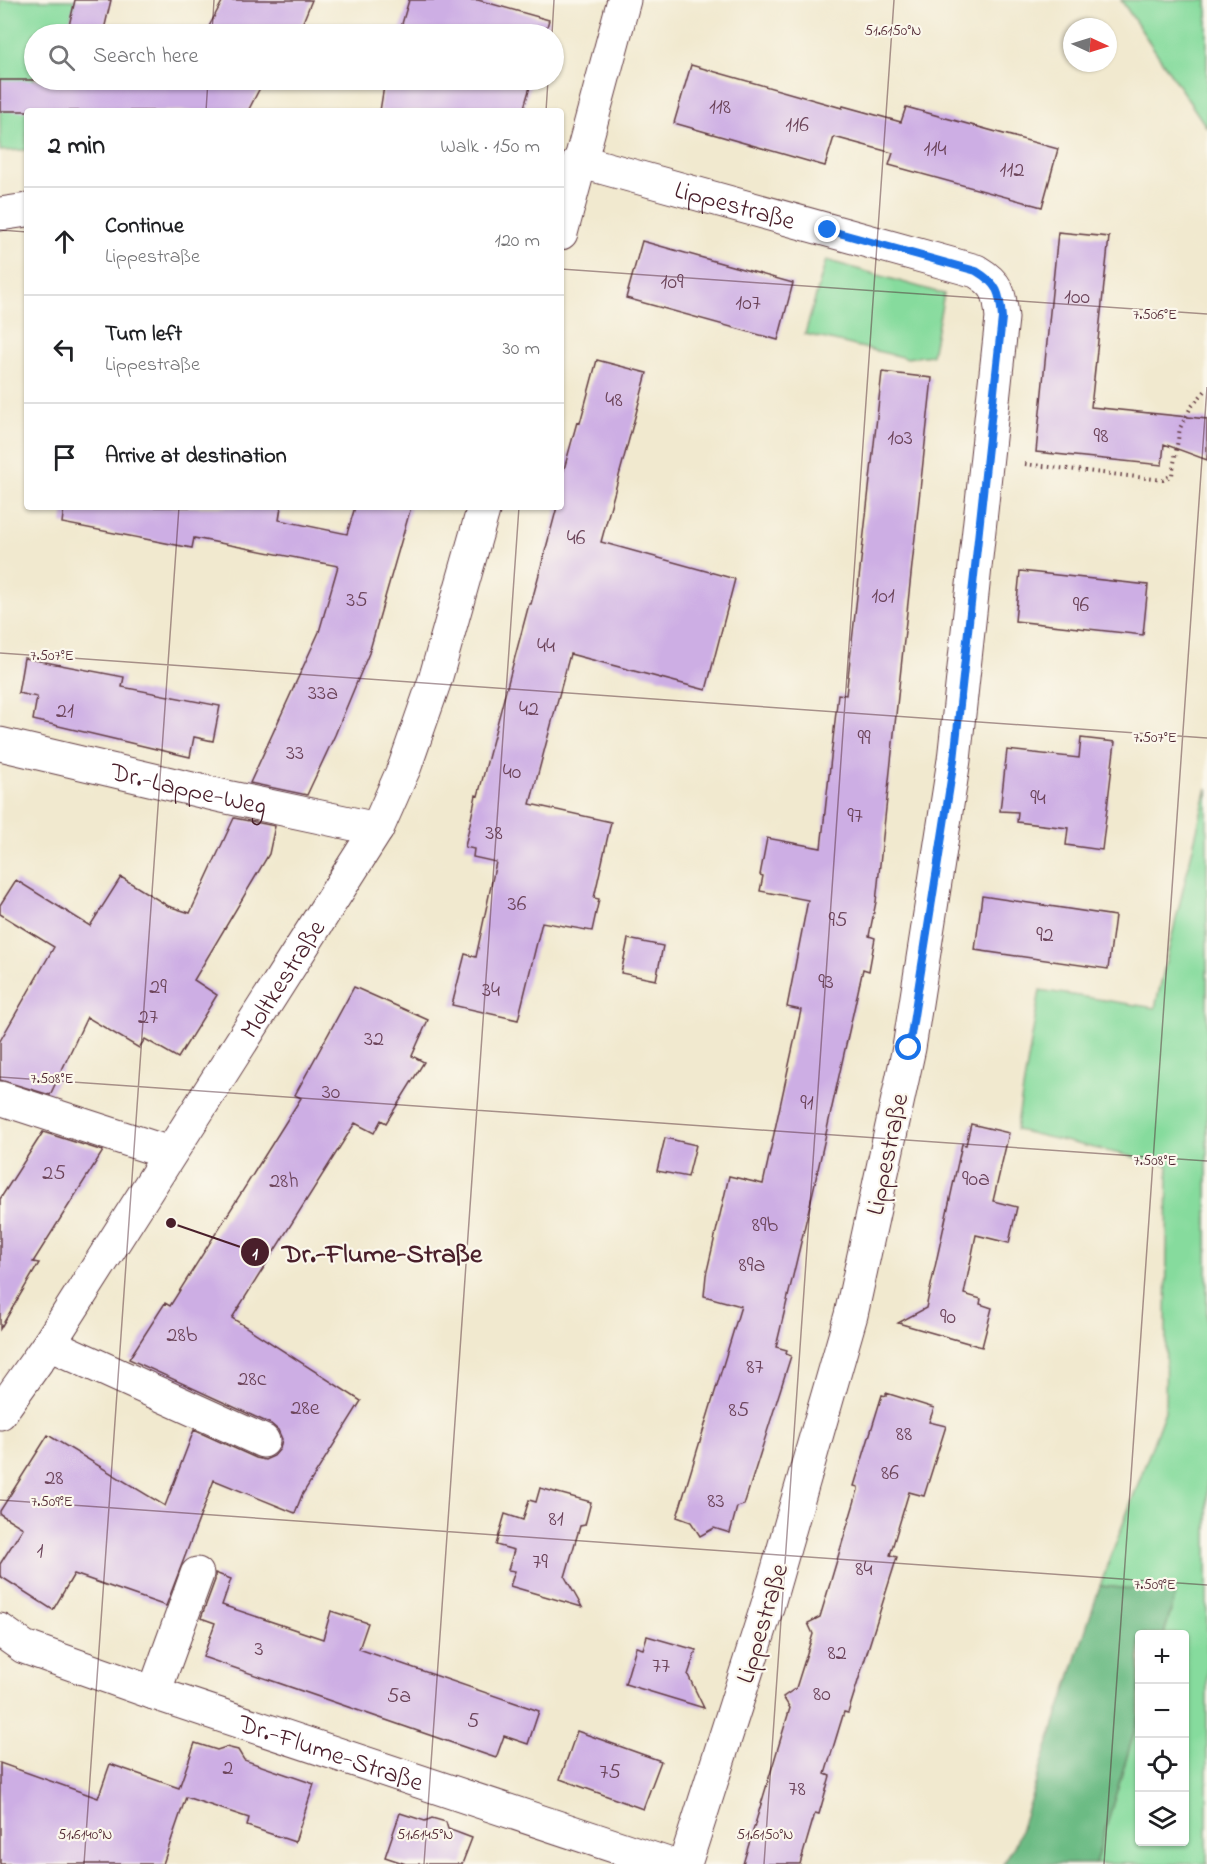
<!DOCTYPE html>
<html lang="en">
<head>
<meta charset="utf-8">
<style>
	:root { --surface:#fff; --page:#f2f2f2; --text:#202124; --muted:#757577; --line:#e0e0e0 }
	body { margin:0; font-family:"Indie Flower",sans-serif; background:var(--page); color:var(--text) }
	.controls { position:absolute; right:18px; bottom:18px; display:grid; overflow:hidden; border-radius:6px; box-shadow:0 2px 4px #0004 }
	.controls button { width:54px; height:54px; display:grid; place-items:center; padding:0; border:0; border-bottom:2px solid var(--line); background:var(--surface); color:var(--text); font:30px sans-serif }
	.compass { position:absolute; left:1063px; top:18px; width:54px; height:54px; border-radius:50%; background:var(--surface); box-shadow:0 2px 4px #0004; rotate:94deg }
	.stop { position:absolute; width:18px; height:18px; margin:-14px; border:4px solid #1a73e8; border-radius:50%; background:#fff }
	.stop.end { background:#1a73e8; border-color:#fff; box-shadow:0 2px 6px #0008 }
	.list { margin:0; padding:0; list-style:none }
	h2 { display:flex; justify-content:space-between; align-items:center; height:78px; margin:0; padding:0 24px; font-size:26px }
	h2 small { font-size:20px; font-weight:400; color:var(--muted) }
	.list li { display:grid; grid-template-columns:39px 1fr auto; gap:18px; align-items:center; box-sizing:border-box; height:108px; padding:0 24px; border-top:2px solid var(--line) }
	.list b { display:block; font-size:22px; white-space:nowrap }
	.list p { margin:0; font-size:20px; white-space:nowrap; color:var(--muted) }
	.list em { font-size:20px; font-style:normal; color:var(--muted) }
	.icon { flex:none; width:33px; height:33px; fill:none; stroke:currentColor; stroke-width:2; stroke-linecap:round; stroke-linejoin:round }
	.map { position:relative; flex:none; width:1207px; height:1864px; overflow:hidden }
	.search { position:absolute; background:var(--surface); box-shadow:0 2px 4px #0004; left:24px; top:24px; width:540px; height:66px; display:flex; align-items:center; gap:15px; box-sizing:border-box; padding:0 21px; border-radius:33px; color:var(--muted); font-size:22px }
	.panel { position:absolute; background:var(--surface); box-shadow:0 2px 4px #0004; left:24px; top:108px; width:540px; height:402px; border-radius:6px }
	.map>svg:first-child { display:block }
</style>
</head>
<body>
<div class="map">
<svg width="1207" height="1864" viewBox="0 0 1207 1864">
	<rect width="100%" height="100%" fill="#fbf7ec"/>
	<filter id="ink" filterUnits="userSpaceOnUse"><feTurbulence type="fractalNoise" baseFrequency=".0167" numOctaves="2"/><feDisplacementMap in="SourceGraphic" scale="12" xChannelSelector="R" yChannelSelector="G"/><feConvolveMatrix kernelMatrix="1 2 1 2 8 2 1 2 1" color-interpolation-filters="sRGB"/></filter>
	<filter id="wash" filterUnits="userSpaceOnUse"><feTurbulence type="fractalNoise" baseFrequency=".008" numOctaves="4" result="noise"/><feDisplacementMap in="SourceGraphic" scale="24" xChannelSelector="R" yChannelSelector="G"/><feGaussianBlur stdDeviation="1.35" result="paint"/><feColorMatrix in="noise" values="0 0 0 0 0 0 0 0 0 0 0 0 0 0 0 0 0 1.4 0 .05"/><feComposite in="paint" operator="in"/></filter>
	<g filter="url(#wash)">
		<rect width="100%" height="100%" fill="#f1e9cf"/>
		<path fill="#86db9d" stroke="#687d64" stroke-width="1.5" d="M0,0H76L67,34H34V80H55L47,111H27V150L0,151Z
			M1121,0H1207V128Z
			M826,260L944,294L932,355L906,358L805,334Z
			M1207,788V1864H1095L1139,1716L1140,1842H1184V1634H1164L1176,1593L1100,1586L1165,1411L1168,1165L1016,1130L1040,990L1155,1008Z"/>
		<path fill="#6cbb84" stroke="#5b6d58" stroke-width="1.5" d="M1100,1586L1176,1593L1164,1634H1140L1139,1716L1095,1864H1003L1016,1843Z"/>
		<g id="blocks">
			<path fill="#cdaee4" d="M75,0H111L103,34H67Z
				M223,0H312L298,34H205Z
				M409,0H478L549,20L545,34H399Z
				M691,65L842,108L843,106L901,122L906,107L1058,149L1042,207L889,165L893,153L834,137L825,166L674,123Z
				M0,80H264L248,111H0Z
				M385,80H532L523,111H380Z
				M1058,232L1109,237L1091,407L1207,419V460L1164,444L1162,465L1036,452Z
				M642,241L793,283L778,340L626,298Z
				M597,360L647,373L601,542L735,579L706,690L570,654L530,804L611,822L594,898L599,899L592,931L542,922L518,1020L452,1005L465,954L476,957L496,862L473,857L474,849L465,847L476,795L478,796L529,604H531L557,507H561V480L577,422L580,423Z
				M882,372L932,378L876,902L869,936L875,938L869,971L863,969L812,1196L776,1347L787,1350L786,1354L791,1356L744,1505L737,1507L730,1533L714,1528L700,1536L691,1522L677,1517L741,1306L704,1296L706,1275L729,1176L763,1184L801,1010L787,1007L808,900L760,891L763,876L760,875L767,838L821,848L838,694L846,695Z
				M64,507H281L279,520L347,534L355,507H411L369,653L335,735L307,795L250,783L319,632L338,566L194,538L192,548L62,523Z
				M1020,571L1148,585L1143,635L1015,621Z
				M24,658L124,677L122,687L220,706L213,741L194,737L190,757L33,720L37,697L18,693Z
				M1081,738L1115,742L1102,850L1066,845L1068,828L1017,822L1018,812L1000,811L1007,750L1079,758Z
				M234,818L275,826L269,854L194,980L217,995L178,1058L145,1039L139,1048L87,1017L50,1095L0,1080V1041L54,947L0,914V905L16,880L90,926L121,877L168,906L190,913Z
				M982,896L1115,916L1108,969L975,950Z
				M628,939L663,946L656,980L621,973Z
				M354,987L428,1020L412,1056L424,1062L386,1123L381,1120L374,1133L355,1123L232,1318L361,1401L302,1495L295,1513L214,1480L166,1606L74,1574L53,1610L0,1576V1564L23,1528L0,1514V1511L48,1435L165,1506L194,1430L256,1458L265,1460L274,1456L280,1449L282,1439L278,1430L271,1424L129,1359L165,1303L170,1306L301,1098L295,1095Z
				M971,1124L1009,1133L993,1201L1017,1207L1009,1243L976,1235L964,1294L981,1299L980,1304L992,1308L982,1347L898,1323L926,1308L962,1144L966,1145Z
				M43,1132L103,1151L33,1262L39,1263L0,1329V1199Z
				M665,1138L696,1145L688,1177L657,1171Z
				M886,1393L934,1408L929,1422L946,1426L924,1496L909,1492L890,1555L897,1557L848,1713L844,1712L825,1774L830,1776L819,1814L815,1813L800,1864H743L790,1708L783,1697L796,1688L813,1634L808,1623L820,1617L858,1490V1487L854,1486L882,1395L886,1396Z
				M540,1488L591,1502L585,1525L580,1526L565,1577L582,1607L510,1586L515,1571L508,1570L514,1550L496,1545L505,1514L523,1520L529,1500L536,1502Z
				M215,1573L231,1579L222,1605L323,1639L331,1611L368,1623L359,1649L539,1711L528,1744L504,1736L496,1758L203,1657L215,1623L201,1618L215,1580Z
				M647,1636L696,1650L688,1675L704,1708L625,1684L636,1647L643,1649Z
				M577,1731L661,1761L643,1809L560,1779Z
				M195,1743L217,1750L226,1747L238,1750L244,1760L314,1784L295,1842L247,1826L249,1818L186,1797L163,1864H0V1763L98,1798L110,1764L179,1788Z
				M400,1813L425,1821L432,1818L446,1822L448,1829L472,1838L462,1864H406L385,1857Z"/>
		</g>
	</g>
	<g filter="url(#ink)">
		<use href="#blocks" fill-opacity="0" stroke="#633d44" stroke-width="1.5"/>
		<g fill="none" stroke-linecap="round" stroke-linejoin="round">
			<g stroke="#633d44" stroke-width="35">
				<g id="minor">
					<path id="s1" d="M579,161L976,271C998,284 1000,293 1002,318L954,760L909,1048L851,1315L768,1604L685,1864"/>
					<path d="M0,214L27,210"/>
					<path d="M561,233L624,0"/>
					<path id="s2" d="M0,744L222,796L377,829"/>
					<path d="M0,1098L169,1153"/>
					<path d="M49,1344L263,1441"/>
					<path id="s3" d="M0,1413L49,1344L377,829L405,766L435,680L484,507"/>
					<path id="s4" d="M0,1630L24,1647L154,1693L668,1864"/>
					<path d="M154,1693L197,1574"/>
				</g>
			</g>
			<path stroke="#633d44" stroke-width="4" stroke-dasharray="1.5 4.5" stroke-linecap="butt" d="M1025,464L1163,480L1172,475L1180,428L1191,407L1207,389"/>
			<use href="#minor" stroke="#fff" stroke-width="33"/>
		</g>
	</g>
	<g fill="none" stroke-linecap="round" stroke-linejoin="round" filter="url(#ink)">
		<path stroke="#1a73e8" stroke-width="8" d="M828,230L976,271C998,284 1000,293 1002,318L954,760L909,1048"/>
	</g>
	<path fill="none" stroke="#4a1f2b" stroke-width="1.5" stroke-opacity="0.45" d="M212,34L214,0M552,34L554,0M206,111L208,80M546,111L548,80M0,230L27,232M561,269L1207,314M0,653L1207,738M0,1077L1207,1161M0,1500L1207,1585M84,1864L179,507M424,1864L519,507M764,1864L894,0M1104,1864L1207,387"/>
	<g text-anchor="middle" stroke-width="4.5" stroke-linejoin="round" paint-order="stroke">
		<g font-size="22" fill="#6b4359">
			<text x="720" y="113">118</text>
			<text x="797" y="131">116</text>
			<text x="935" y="155">114</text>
			<text x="1012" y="176">112</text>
			<text x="672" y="288">109</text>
			<text x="1077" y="303">100</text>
			<text x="748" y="309">107</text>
			<text x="614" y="406">48</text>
			<text x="1101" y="442">98</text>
			<text x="900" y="444">103</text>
			<text x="576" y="544">46</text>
			<text x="883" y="602">101</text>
			<text x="357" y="606">35</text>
			<text x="1081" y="611">96</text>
			<text x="546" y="652">44</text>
			<text x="323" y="699">33a</text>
			<text x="529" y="715">42</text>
			<text x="65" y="717">21</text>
			<text x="864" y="744">99</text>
			<text x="295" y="759">33</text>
			<text x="512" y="778">40</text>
			<text x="1038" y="804">94</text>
			<text x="855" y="822">97</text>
			<text x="494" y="839">38</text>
			<text x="517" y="910">36</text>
			<text x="838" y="926">95</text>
			<text x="1045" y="941">92</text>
			<text x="826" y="988">93</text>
			<text x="158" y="993">29</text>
			<text x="491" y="996">34</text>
			<text x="148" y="1023">27</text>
			<text x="374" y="1045">32</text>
			<text x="331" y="1098">30</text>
			<text x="807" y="1109">91</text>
			<text x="54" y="1179">25</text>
			<text x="976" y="1185">90a</text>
			<text x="284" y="1187">28h</text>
			<text x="765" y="1231">89b</text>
			<text x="752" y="1271">89a</text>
			<text x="948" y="1323">90</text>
			<text x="182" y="1341">28b</text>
			<text x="755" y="1373">87</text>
			<text x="252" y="1385">28c</text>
			<text x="305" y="1414">28e</text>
			<text x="739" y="1416">85</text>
			<text x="904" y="1440">88</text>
			<text x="890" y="1479">86</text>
			<text x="54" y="1484">28</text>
			<text x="716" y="1507">83</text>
			<text x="556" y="1525">81</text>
			<text x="40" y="1557">1</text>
			<text x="540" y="1568">79</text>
			<text x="864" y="1575">84</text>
			<text x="259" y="1655">3</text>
			<text x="837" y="1659">82</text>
			<text x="661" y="1672">77</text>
			<text x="822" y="1700">80</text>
			<text x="399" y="1702">5a</text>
			<text x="473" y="1727">5</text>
			<text x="228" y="1774">2</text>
			<text x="610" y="1778">75</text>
			<text x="797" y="1795">78</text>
		</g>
		<g font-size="26" fill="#4a1f2b" stroke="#fbf7ec">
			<text dy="9" stroke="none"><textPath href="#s1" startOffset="162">Lippestraße</textPath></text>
			<text dy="9" stroke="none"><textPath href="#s2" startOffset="194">Dr.-Lappe-Weg</textPath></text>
			<text dy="9" stroke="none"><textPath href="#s3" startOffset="518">Moltkestraße</textPath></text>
			<text transform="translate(886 1154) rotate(-78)" y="9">Lippestraße</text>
			<text transform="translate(761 1623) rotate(-73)" y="9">Lippestraße</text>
			<text dy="9" stroke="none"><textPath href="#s4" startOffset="354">Dr.-Flume-Straße</textPath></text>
		</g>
	</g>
	<g font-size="15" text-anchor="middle" fill="#4a1f2b" stroke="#fbf7ec" stroke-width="4.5" stroke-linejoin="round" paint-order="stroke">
		<text x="893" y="35">51.6150°N</text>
		<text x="1155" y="319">7.506°E</text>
		<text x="52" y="660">7.507°E</text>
		<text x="1155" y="742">7.507°E</text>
		<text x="52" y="1083">7.508°E</text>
		<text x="1155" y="1165">7.508°E</text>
		<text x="52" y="1506">7.509°E</text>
		<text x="1155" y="1589">7.509°E</text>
		<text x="85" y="1839">51.6140°N</text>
		<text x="425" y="1839">51.6145°N</text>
		<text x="765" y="1839">51.6150°N</text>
	</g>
	<path fill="none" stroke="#4a1f2b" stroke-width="2" d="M171 1223L255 1252"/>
	<g fill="#4a1f2b" stroke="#fbf7ec" stroke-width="2">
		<circle cx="171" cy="1223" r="6"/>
		<circle cx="255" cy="1252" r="15"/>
	</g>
	<g font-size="18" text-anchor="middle" font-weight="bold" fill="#fff">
		<text x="255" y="1259">1</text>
	</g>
	<g font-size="27" text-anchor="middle" font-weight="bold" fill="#4a1f2b" stroke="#fbf7ec" stroke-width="4.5" stroke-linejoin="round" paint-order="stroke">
		<text x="382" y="1262">Dr.-Flume-Straße</text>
	</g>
</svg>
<div class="controls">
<button>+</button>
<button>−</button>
<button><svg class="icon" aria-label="locate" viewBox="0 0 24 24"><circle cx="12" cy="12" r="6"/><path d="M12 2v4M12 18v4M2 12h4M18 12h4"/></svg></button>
<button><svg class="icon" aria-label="layers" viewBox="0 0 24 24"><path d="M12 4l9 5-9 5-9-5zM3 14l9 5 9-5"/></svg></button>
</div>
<svg class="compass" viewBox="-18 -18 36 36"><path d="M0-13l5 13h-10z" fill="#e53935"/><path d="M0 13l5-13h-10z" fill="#757577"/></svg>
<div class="stop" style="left:909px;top:1048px"></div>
<div class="stop end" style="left:828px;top:230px"></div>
<div class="search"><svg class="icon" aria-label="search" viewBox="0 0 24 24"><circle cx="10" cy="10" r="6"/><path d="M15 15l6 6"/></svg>Search here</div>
<section class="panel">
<h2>2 min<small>Walk · 150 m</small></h2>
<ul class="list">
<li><svg class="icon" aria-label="ahead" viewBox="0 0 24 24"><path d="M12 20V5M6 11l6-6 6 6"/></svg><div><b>Continue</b><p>Lippestraße</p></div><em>120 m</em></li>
<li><svg class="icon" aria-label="left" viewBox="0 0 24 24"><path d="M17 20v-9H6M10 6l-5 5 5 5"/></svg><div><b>Turn left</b><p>Lippestraße</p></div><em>30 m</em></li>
<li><svg class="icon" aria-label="arrive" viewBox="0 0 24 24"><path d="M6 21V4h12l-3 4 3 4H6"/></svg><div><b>Arrive at destination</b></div></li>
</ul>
</section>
</div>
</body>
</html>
